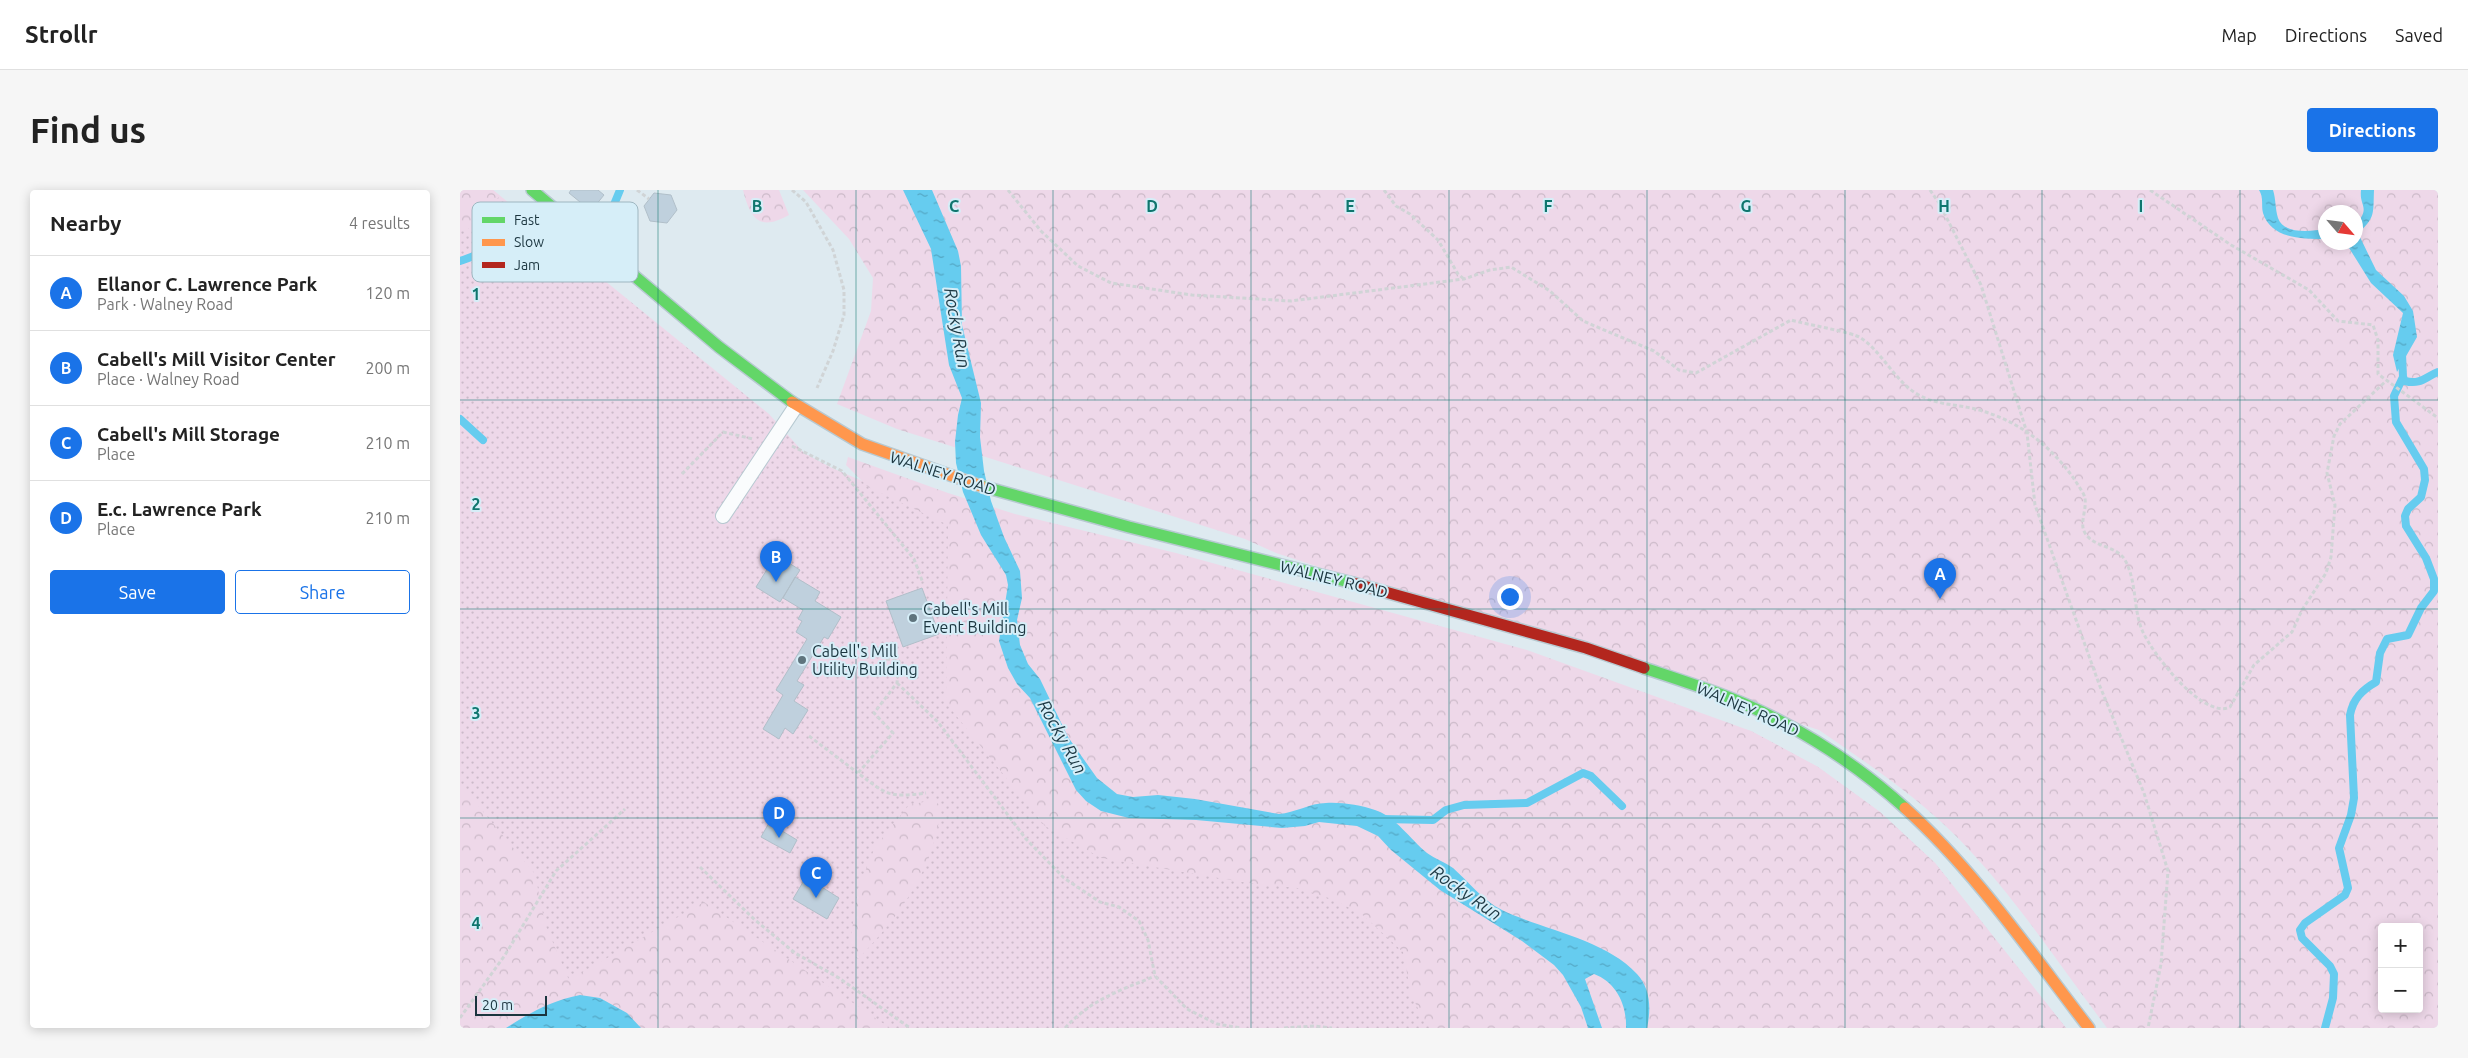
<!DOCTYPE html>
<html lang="en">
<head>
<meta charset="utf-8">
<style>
	:root { --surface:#fff; --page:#f6f6f6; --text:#222; --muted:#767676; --line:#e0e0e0; --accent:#1a73e8 }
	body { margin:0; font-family:Ubuntu,sans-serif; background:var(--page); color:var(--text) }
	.controls { position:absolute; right:15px; bottom:15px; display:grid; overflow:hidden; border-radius:5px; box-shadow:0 2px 12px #0003 }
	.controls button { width:45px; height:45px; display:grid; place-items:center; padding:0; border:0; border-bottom:1px solid var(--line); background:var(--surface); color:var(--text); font:25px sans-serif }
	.compass { position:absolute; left:1858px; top:15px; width:45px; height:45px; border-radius:50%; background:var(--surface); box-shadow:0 2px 12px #0003; rotate:118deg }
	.scale { position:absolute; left:15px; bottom:12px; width:72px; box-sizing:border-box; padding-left:5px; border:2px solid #1b353f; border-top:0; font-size:14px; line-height:18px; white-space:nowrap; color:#1b353f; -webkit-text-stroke:4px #d6eef8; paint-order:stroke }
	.you { position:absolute; left:1049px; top:406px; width:18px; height:18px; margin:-12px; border:4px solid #fff; border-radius:50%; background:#1a73e8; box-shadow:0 0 0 8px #1a73e833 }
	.badge { display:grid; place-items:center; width:32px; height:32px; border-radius:50%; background:var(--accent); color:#fff; font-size:16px; font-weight:700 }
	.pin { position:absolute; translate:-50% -41px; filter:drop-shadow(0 1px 2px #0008) }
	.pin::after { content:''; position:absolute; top:26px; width:18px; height:15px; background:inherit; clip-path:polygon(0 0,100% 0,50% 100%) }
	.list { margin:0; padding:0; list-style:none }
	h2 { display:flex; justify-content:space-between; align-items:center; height:65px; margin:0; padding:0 20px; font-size:21px }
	h2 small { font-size:16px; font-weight:400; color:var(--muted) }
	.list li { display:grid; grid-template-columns:32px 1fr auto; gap:15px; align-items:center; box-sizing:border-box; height:75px; padding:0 20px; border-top:1px solid var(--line) }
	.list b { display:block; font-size:19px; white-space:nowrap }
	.list p { margin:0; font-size:16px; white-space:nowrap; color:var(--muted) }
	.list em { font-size:16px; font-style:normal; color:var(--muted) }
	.actions { display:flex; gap:10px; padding:15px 20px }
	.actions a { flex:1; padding:11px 0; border:1px solid var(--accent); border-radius:5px; text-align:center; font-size:18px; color:var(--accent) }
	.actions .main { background:var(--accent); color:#fff }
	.map { position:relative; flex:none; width:1978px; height:838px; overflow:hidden; border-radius:5px }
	header { display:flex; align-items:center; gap:30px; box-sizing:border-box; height:70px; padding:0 25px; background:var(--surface); border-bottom:1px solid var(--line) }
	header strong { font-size:24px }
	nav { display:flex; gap:28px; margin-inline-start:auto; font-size:18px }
	.intro { display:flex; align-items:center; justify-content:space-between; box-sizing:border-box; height:120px; padding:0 30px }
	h1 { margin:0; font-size:35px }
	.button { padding:12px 22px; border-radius:5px; background:var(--accent); color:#fff; font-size:18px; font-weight:700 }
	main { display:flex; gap:30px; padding:0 30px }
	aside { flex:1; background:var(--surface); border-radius:5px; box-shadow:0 2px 12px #0003 }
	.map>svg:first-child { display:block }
</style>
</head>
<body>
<header>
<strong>Strollr</strong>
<nav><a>Map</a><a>Directions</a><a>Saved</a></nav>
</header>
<div class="intro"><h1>Find us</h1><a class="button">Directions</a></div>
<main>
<aside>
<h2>Nearby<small>4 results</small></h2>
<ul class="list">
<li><span class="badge">A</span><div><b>Ellanor C. Lawrence Park</b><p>Park · Walney Road</p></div><em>120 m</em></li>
<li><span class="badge">B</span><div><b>Cabell's Mill Visitor Center</b><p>Place · Walney Road</p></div><em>200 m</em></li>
<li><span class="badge">C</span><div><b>Cabell's Mill Storage</b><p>Place</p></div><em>210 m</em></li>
<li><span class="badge">D</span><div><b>E.c. Lawrence Park</b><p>Place</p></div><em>210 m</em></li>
</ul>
<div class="actions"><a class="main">Save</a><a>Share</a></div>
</aside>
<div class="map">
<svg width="1978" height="838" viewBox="0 0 1978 838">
	<defs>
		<pattern id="grass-dots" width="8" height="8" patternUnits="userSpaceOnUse" patternTransform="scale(1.25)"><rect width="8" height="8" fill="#eed8e9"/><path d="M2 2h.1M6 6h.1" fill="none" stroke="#ccbac9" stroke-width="1.8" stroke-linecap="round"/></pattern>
		<pattern id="forest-crowns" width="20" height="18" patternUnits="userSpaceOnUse" patternTransform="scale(1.25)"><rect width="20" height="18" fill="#eed8e9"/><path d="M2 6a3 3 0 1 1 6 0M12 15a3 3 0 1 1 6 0" fill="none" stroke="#ccbac9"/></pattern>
		<pattern id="water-ripples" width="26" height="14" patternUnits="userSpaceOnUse" patternTransform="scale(1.25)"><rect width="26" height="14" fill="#66ccef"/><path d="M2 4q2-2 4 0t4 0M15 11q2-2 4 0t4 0" fill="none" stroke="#53a6c3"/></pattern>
	</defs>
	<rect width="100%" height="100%" fill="#deeaf0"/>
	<path fill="url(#grass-dots)" d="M0,0H33L309,224L344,263L372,278L459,315L1291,541L1358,577L1420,622L1475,673L1606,838H0Z"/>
	<path fill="url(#forest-crowns)" fill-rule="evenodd" d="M0,0H33L40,6L5,42L0,38Z
		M283,0H319L329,25C299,42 290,28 283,0Z
		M343,0H1978V838H1647C1599,774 1553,704 1497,647C1455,605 1407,573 1359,540L816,363L785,349L437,239L377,214L411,121L413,88L389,49ZM1866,22H1896V52H1866ZM1922,737H1959V819H1922Z
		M388,267L488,303L555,324L716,363L1067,460L1291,541L1358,577L1420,622L1475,673L1606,838H971L963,829L951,804L943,762L904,726L875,710L837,698L788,693L641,668L585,636L486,513L488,335L408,297L386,275Z
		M0,594L75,684L85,734L109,790L244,712L430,838H0Z
		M473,610L481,616C475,679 440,725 398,769L390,754L398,699L415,657L449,615Z"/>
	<path fill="url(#water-ripples)" d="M443,0H472L498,61L501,76L502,135L521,213L520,247L524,281L531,311L544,347L560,381L562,408L557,430L560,455L568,474L580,489L608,547L637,588L657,604L673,607L698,605L735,609L819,624C835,623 850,613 866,613C881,612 901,615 915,620C936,627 950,649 967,663C975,669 985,672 993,678C1009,692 1022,710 1042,720C1083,740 1145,749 1177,784C1191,799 1191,820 1187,838H1166C1167,815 1156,792 1134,784L1125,789L1142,838H1128L1121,817L1103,785L1094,775L1062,751L980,700L931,660L918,646L897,636L859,632L845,636L822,638L736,630L669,628L641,621L626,611L616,600L570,508L557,494L548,478L539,451L548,395L546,385L521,345L503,302L496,273L495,252L498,225L502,208L489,175L471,59Z
		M1799,0H1813C1816,9 1815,19 1818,28C1824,45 1852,41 1865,39V49C1843,49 1811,49 1803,23C1801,15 1804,8 1799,0Z
		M1901,0H1914C1913,22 1916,28 1898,43L1916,80L1944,106L1953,121L1957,147L1937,182L1933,165L1943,123L1911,93L1886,53L1896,52V34C1911,17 1899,17 1901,0Z
		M120,805L140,808L167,823L181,838H46C69,823 93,810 120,805Z"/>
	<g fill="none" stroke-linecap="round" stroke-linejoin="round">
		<path stroke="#66ccef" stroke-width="8" d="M138,32L153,17L160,0
			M0,71C17,65 36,57 55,57C72,56 86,57 102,52
			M1943,187L1945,191C1961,195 1965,187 1978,182
			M0,229L23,250
			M921,629L973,630L986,620L1004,615L1067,613L1123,583L1131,586L1162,616
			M1865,838L1873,808L1874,784L1870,776L1842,748L1840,740L1845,733L1885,705L1888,698L1879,658L1891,625L1894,608L1890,525C1893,509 1902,500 1916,492L1920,463L1927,449L1948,445L1961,418L1974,401V389L1966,368L1946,336L1945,326L1948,319L1961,307L1965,290L1964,279L1936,232L1934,206L1943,187L1942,164"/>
	</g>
	<path fill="#bfd0dd" stroke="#b1bfc9" d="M111,0H138L144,5L131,21L109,3Z
		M194,3L211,5L217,20L207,33L190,31L184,16Z
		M316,365L340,380L320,412L296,397Z
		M335,387L360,402L355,411L381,427L368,449L364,447L337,491L344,495L334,511L348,520L333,544L325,538L319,549L303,539L323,505L316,500L347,449L336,442L342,431L338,429L343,420L323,408Z
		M462,398L479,444L443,457L426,411Z
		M309,633L337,650L330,663L301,647Z
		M346,687L379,708L367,729L333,709Z"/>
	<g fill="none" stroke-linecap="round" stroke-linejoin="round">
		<g stroke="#b7c9d1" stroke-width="16">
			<path id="lane" d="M263,326L336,216"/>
		</g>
		<g stroke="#b7c9d1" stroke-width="14">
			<path id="fast" d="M72,0L259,157L332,212
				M521,296L669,337L893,393
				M1184,478C1208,486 1233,494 1257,503C1325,528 1391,569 1445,618"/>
		</g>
		<g stroke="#b7c9d1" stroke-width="14">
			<path id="slow" d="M332,212L402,254L521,296
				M1445,618C1516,682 1571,763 1629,838"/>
		</g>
		<g stroke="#b7c9d1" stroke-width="14">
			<path id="jam" d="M893,393L1126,458L1184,478"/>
		</g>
		<path stroke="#d0d4d6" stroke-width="3" stroke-dasharray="4 2.5" stroke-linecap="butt" d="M177,0L189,9
			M332,0L346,12L373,60L384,100V125L373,161L357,198
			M548,0L581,41L618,76L651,93L732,105L831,111L1004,89L1030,80L1051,77L1090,101L1123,131L1194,161L1219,180L1236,183L1331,130C1344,134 1392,142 1401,148C1422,162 1435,191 1457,204C1476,215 1495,214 1515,219C1563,231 1599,262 1623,303C1630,315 1618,332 1625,343C1634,358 1656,355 1665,370C1677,392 1673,418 1682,440C1691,462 1743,530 1770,517L1794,475L1832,442L1842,420L1866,383L1871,367L1875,315L1867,283L1874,246L1880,234L1926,191
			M924,0L936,16L950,24L978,50L998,84L1004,89
			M1470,0L1479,13L1521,95L1567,243L1575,315L1639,494L1684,603L1708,681L1701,774L1688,838
			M1690,0L1771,55L1849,100L1878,131L1913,135L1918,150V184L1978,228
			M332,256L382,281L454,369L463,393
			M222,284L263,242L293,249
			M426,469L439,471L437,493L414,523L433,543L398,583C427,605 429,608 466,603
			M437,493L478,532L566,649L604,688L640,712L659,717L679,731L688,750L695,786L727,819L757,834L781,838
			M349,546L398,583
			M240,677L295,730L335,763L379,788L450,838
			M0,828L45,765L96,681L165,619
			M605,838C632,809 659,801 695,786
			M824,838L854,836L872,838"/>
		<use href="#lane" stroke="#fafcfd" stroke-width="14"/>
		<use href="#fast" stroke="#63d668" stroke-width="11"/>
		<use href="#slow" stroke="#ff974d" stroke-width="11"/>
		<use href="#jam" stroke="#b3261e" stroke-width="11"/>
	</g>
	<path fill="none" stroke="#0f766e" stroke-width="1" stroke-opacity="0.55" d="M198,0V838M396,0V838M593,0V838M791,0V838M989,0V838M1187,0V838M1385,0V838M1582,0V838M1780,0V838M0,210H1978M0,419H1978M0,628H1978"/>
	<g fill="#5f747d" stroke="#d6eef8" stroke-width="2">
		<circle cx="453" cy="428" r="5"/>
		<circle cx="342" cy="470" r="5"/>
	</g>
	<g text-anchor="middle" stroke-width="4" stroke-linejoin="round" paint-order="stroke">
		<g font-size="16" fill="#1b353f" stroke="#d6eef8">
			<text transform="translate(483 283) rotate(18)" y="6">WALNEY ROAD</text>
			<text transform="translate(874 389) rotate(14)" y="6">WALNEY ROAD</text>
			<text transform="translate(1288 519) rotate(24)" y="6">WALNEY ROAD</text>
		</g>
		<g font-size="16" fill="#1b353f" stroke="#d6eef8" text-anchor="start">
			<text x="463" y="425">Cabell's Mill<tspan x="463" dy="18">Event Building</tspan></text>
			<text x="352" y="467">Cabell's Mill<tspan x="352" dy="18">Utility Building</tspan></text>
		</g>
		<g font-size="18" font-style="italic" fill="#1d3944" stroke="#d6eef8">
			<text transform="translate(497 138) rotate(80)" y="6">Rocky Run</text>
			<text transform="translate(602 547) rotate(61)" y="6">Rocky Run</text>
			<text transform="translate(1006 703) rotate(35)" y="6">Rocky Run</text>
		</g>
	</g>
	<rect x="12" y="12" width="166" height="80" rx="8" fill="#d6eef8" stroke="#9eb6c0" stroke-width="1"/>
	<rect x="22" y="27" width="23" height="6" fill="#63d668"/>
	<rect x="22" y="49" width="23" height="7" fill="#ff974d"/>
	<rect x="22" y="72" width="23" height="6" fill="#b3261e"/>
	<g font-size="14" fill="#1b353f">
		<text x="54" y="35">Fast</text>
		<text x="54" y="57">Slow</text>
		<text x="54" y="80">Jam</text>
	</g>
	<g font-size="16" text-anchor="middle" font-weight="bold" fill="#0f766e" stroke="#d6eef8" stroke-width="4" stroke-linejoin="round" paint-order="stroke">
		<text x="297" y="22">B</text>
		<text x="494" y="22">C</text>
		<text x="692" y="22">D</text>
		<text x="890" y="22">E</text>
		<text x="1088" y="22">F</text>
		<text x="1286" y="22">G</text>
		<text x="1484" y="22">H</text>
		<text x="1681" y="22">I</text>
		<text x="16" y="110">1</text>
		<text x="16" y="320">2</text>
		<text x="16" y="529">3</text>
		<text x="16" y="739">4</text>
	</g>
</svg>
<div class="controls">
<button>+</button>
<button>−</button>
</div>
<svg class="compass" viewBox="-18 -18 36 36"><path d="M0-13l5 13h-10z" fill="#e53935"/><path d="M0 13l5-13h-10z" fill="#767676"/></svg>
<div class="scale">20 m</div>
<div class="you"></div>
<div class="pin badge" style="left:1480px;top:409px">A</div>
<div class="pin badge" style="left:316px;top:392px">B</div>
<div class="pin badge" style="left:356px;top:708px">C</div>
<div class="pin badge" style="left:319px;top:648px">D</div>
</div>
</main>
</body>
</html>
